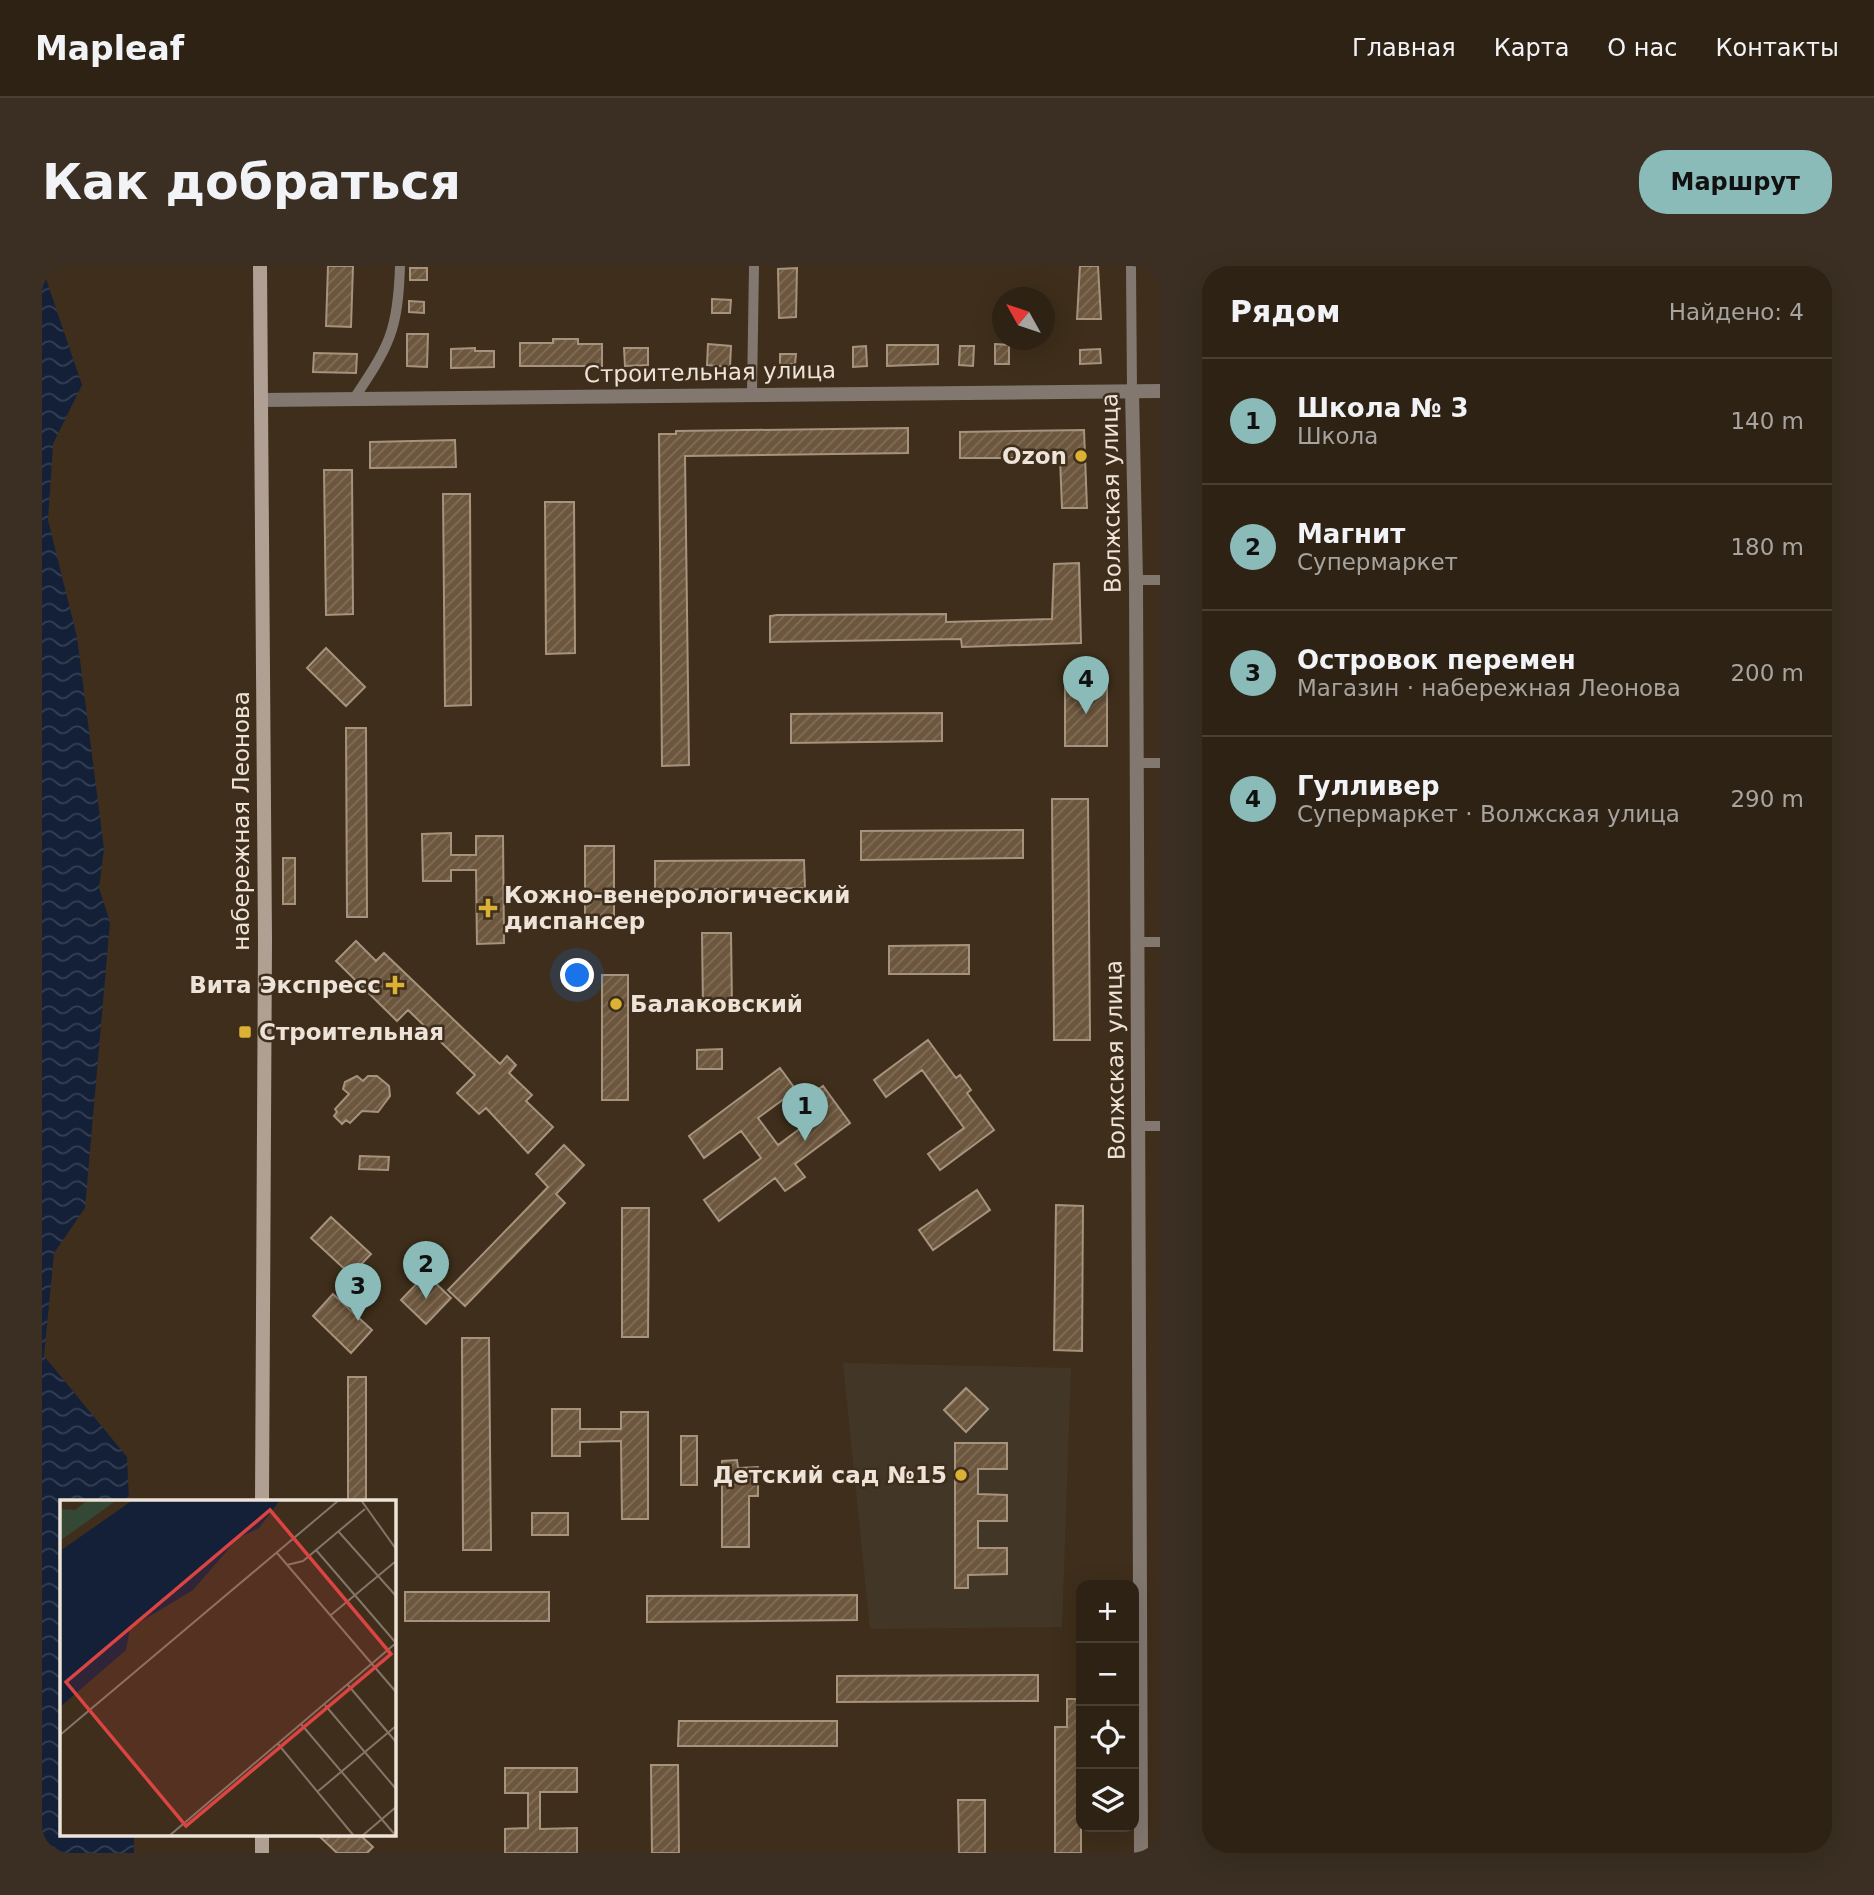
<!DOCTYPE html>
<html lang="ru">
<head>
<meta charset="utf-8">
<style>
	:root { --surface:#2e2214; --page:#3a2f22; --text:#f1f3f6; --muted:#a7a4a0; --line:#493f34; --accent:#8bbbb9 }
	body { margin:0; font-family:"DejaVu Sans",sans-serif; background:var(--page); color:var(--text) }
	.controls { position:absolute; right:21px; bottom:21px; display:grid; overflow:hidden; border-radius:14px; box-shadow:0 7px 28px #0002 }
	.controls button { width:63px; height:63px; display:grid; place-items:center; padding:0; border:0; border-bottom:2px solid var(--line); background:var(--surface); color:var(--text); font:35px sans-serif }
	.compass { position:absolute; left:950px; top:21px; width:63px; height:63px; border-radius:50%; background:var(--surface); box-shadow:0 7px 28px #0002; rotate:310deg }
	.you { position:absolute; left:536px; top:710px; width:24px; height:24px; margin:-18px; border:5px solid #fff; border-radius:50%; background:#1a73e8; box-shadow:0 0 0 10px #1a73e833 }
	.badge { display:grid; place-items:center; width:46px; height:46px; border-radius:50%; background:var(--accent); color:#111; font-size:23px; font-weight:700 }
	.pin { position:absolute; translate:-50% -58px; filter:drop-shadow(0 2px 4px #0008) }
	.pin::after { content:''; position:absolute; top:37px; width:24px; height:21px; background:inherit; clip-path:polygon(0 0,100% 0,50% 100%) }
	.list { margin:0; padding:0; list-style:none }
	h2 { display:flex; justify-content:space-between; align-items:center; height:91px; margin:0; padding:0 28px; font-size:30px }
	h2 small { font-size:23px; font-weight:400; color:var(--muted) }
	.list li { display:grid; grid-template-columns:46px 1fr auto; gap:21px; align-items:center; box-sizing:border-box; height:126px; padding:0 28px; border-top:2px solid var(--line) }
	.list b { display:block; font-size:26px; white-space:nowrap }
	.list p { margin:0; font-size:23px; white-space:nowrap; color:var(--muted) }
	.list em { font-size:23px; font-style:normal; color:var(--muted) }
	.icon { flex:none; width:38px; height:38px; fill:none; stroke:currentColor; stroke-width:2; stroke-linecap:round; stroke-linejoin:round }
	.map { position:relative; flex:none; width:1118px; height:1587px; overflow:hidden; border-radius:28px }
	header { display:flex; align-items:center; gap:42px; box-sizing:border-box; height:98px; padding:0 35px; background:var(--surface); border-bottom:2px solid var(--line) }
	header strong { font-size:33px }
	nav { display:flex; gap:38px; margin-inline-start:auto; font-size:24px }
	.intro { display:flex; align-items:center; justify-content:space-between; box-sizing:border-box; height:168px; padding:0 42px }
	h1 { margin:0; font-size:49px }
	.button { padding:18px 32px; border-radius:28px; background:var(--accent); color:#111; font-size:24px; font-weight:700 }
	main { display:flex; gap:42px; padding:0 42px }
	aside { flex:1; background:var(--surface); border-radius:28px; box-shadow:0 7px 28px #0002 }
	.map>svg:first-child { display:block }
</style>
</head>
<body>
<header>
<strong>Mapleaf</strong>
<nav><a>Главная</a><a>Карта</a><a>О нас</a><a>Контакты</a></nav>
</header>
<div class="intro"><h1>Как добраться</h1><a class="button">Маршрут</a></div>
<main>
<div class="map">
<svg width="1118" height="1587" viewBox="0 0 1118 1587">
	<defs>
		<pattern id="water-waves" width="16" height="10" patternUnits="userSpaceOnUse" patternTransform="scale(1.75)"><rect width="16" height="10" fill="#132037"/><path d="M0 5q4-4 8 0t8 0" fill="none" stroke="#364053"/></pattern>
		<pattern id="building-hatch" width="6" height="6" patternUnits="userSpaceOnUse" patternTransform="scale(1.75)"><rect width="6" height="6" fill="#6c563d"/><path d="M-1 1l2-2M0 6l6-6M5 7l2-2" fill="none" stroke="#816e58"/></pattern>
	</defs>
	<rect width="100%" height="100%" fill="#3e2e1b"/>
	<path fill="#423727" d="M801,1097L1029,1102L1020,1361L828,1363Z"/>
	<path fill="url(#water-waves)" d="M0,1L40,119L11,178L6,254L35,371L62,583L57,622L68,656L43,942L12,987L2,1090L85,1191L87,1235H19V1568H92V1587H0Z"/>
	<path fill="url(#building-hatch)" stroke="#a6937e" stroke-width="2" d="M286,0H311L309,61L284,60Z
		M1038,0H1056L1059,53H1035Z
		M368,2H385V14H368Z
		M755,2L754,51L737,52L736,3Z
		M670,33L689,34L688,47H670Z
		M367,35L382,36V47L367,46Z
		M365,68H386L385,101L365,100Z
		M511,73H536V78H560V100H478V77H511Z
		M666,78L689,80L688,101L665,99Z
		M953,78L967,79V98H953Z
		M845,79H896V98L845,100Z
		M824,80L825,100L811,101V81Z
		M918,80H932L931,100L917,99Z
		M433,82V85H452V101L409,102V83Z
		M582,82H606V99L583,100Z
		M1058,83L1059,97L1038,98V84Z
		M272,87L315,88L314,107L271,106Z
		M738,88H754L753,98H738Z
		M866,162V187L643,190L647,499L620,500L617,168H634V165Z
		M1042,164L1045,242H1020L1018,192H918V166Z
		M413,174L414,201L328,202V176Z
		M282,204H310L311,348L284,349Z
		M401,228H428L429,439L403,440Z
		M503,236H532L533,387L504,388Z
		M1037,297L1039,377L920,381L919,373L728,376V350L735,349L904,348V356L1010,353L1012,298Z
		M284,382L323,421L304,440L265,402Z
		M1023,416L1065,417V480H1023Z
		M900,447V475L749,477V448Z
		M304,462H324L325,651H305Z
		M1010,533H1046L1048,774H1012Z
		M981,564V592L819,594V565Z
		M409,567V589H434V570H461L462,677L435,678L434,604H409V615H381L380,568Z
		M543,580H572V655L543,656Z
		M241,592H253V638H241Z
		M762,594L763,622L613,624V595Z
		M660,667H689L690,742H661Z
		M314,675L334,695L342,687L458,798L465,790L474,799L467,807L490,829L484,835L511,861L486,887L444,842L437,848L415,827L433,809L366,744L355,755L294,695Z
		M927,679V708H847V680Z
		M560,709H586V834H560Z
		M886,774L914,812L918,809L929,824L925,827L952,864L898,904L886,888L922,862L880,804L844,831L832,814Z
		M680,783V803H655V784Z
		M738,802L754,824L716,852L736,879L772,852L760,835L781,820L808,857L753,898L763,911L743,925L733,912L677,955L662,934L719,892L699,865L662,892L647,870Z
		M315,810L321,815L326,810H335L347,820L348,830L336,846L320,845L308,857L304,854L300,858L292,850L295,846L293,843L307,828L301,823L303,816Z
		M522,879L542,899L514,928L523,937L423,1040L406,1024L506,921L494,908Z
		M318,890L347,891L346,904L317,903Z
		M935,924L948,944L891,984L877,964Z
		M1014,939L1041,940L1040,1085L1012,1084Z
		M580,942H607L606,1071H580Z
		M289,951L329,988L309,1009L269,972Z
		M384,1008L409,1032L384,1058L359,1034Z
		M291,1028L330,1064L309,1087L271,1050Z
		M420,1072H447L449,1284H421Z
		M306,1111H324V1235H306Z
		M924,1122L946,1143L924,1166L902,1144Z
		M510,1143H538V1163H579V1146H606V1253H580L579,1175L538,1176V1190H510Z
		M639,1170H655V1219H639Z
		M913,1177H965V1203H936V1228L965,1229V1255H936V1282H965V1308L926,1309V1322H913Z
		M695,1194L696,1202L716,1201V1230H707V1281H680V1195Z
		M490,1247H526V1269H490Z
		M363,1326H507V1355H363Z
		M815,1329V1354L605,1356V1330Z
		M996,1409V1435L795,1436V1410Z
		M1025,1433H1039V1587H1013V1461H1025Z
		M637,1455H795V1480H636Z
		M609,1499H636L637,1587H610Z
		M463,1502H535V1526H498V1563L535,1562V1587H463V1563L486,1562V1527H463Z
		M916,1534H943V1587H917Z
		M275,1568H317L331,1581L325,1587H295Z"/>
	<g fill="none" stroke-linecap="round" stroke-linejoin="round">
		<path stroke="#827870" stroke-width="10" d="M1089,0L1090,125
			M710,127L712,0
			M311,134C347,80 356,66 358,0
			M1094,314H1118
			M1094,497H1118
			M1094,676H1118
			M1097,860H1118"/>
		<path stroke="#827870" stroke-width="14" d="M1090,125L1094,314L1099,1587
			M219,134L1118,125"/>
		<path stroke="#b0a093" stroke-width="14" d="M218,0L223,674L220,1235
			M220,1587V1568"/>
	</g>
	<g fill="#dbb233" stroke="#3e2e1b" stroke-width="2.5">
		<circle cx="1039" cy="190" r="7"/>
		<path d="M442.5 631.5h7v7h7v7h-7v7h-7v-7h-7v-7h7z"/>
		<path d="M349.5 708.5h7v7h7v7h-7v7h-7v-7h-7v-7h7z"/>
		<circle cx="574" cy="738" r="7"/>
		<rect x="196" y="759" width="14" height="14" rx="3.5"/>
		<circle cx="919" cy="1209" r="7"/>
	</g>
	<g text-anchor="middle" stroke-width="5" stroke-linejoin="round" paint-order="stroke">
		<g font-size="23" fill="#eee3d8" stroke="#3e2e1b">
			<text transform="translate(668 106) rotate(-1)" y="8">Строительная улица</text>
			<text transform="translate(1069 227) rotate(-91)" y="8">Волжская улица</text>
			<text transform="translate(199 555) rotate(-90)" y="8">набережная Леонова</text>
			<text transform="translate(1073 794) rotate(-91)" y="8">Волжская улица</text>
		</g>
		<g font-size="23" font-weight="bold" fill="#eee3d8" stroke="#3e2e1b" text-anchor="end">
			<text x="1025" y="198">Ozon</text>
			<text x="462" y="637" text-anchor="start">Кожно-венерологический<tspan x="462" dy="26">диспансер</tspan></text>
			<text x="339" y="727">Вита Экспресс</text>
			<text x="588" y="746" text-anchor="start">Балаковский</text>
			<text x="217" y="774" text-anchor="start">Строительная</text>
			<text x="905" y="1217">Детский сад №15</text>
		</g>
	</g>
	<g transform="translate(18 1234)">
		<rect width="336" height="336" fill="#3e2e1b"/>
		<path d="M28,0H57L0,41V9L15,10Z" fill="#354735"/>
		<path d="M73,0H220L199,28L178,38L133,90L70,128L66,150L0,207V51Z" fill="#132037"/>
		<path fill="none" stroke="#847667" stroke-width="2" d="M301,0L336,49M278,31L336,96M256,50L336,143M217,53L336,192M227,65L243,61L305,9M271,115L336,61M288,185L336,242M265,205L336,289M241,224L336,336M0,235L279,0M218,244L294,336M257,292L336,226M109,336L336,143M302,336L336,307"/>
		<path fill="#da4442" fill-opacity="0.15" stroke="#da4442" stroke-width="3.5" d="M210,10L331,154L126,326L6,182Z"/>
		<rect width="336" height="336" fill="none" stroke="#eee3d8" stroke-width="3.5"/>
	</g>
</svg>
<div class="controls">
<button>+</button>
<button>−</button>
<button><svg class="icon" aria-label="locate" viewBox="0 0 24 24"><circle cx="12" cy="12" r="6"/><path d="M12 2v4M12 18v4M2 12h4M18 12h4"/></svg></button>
<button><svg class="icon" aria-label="layers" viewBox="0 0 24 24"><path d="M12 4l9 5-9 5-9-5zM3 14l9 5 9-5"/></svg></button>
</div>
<svg class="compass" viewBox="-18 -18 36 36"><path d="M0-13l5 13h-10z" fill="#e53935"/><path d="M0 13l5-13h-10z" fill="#a7a4a0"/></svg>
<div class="you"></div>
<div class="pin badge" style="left:763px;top:875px">1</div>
<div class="pin badge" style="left:384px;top:1033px">2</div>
<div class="pin badge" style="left:316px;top:1055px">3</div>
<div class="pin badge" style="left:1044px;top:448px">4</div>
</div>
<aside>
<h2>Рядом<small>Найдено: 4</small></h2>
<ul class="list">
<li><span class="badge">1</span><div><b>Школа № 3</b><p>Школа</p></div><em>140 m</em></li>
<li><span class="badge">2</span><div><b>Магнит</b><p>Супермаркет</p></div><em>180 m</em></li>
<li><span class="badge">3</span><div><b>Островок перемен</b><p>Магазин · набережная Леонова</p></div><em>200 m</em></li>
<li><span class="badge">4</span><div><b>Гулливер</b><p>Супермаркет · Волжская улица</p></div><em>290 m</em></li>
</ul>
</aside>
</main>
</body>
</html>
